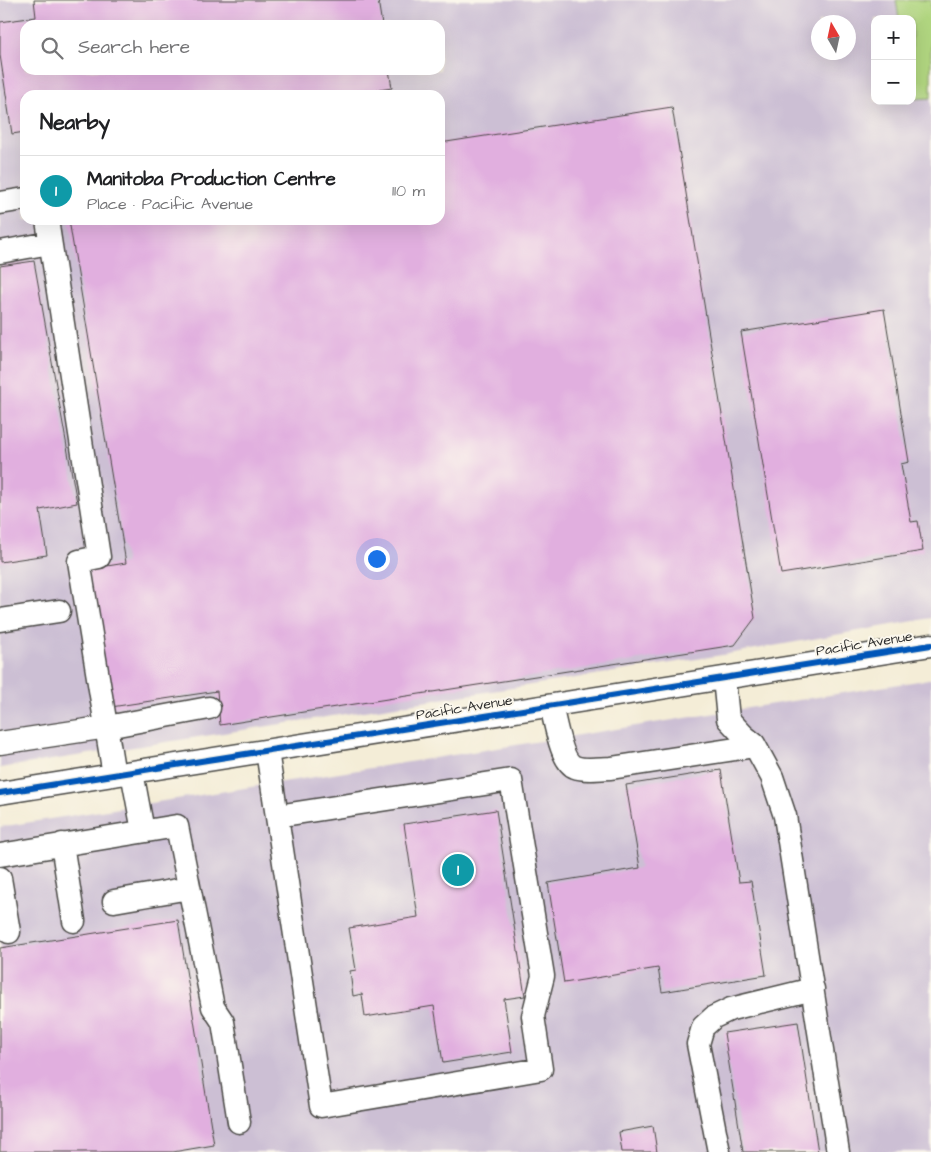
<!DOCTYPE html>
<html lang="en">
<head>
<meta charset="utf-8">
<style>
	:root { --surface:#fff; --page:#f6f6f6; --text:#202124; --muted:#757577; --line:#e0e0e0; --accent:#7c3aed }
	body { margin:0; font-family:"Architects Daughter",sans-serif; background:var(--page); color:var(--text) }
	.controls { position:absolute; right:15px; top:15px; display:grid; overflow:hidden; border-radius:10px; box-shadow:0 5px 20px #0002 }
	.controls button { width:45px; height:45px; display:grid; place-items:center; padding:0; border:0; border-bottom:1px solid var(--line); background:var(--surface); color:var(--text); font:25px sans-serif }
	.compass { position:absolute; left:811px; top:15px; width:45px; height:45px; border-radius:50%; background:var(--surface); box-shadow:0 5px 20px #0002; rotate:351deg }
	.you { position:absolute; left:376px; top:558px; width:18px; height:18px; margin:-12px; border:4px solid #fff; border-radius:50%; background:#1a73e8; box-shadow:0 0 0 8px #1a73e833 }
	.badge { display:grid; place-items:center; width:32px; height:32px; border-radius:50%; background:var(--accent); color:#fff; font-size:16px; font-weight:700 }
	.pin { position:absolute; translate:-50% -50%; border:2px solid #fff; box-shadow:0 1px 5px #0006 }
	.list { margin:0; padding:0; list-style:none }
	h2 { display:flex; justify-content:space-between; align-items:center; height:65px; margin:0; padding:0 20px; font-size:21px }
	h2 small { font-size:16px; font-weight:400; color:var(--muted) }
	.list li { display:grid; grid-template-columns:32px 1fr auto; gap:15px; align-items:center; box-sizing:border-box; height:70px; padding:0 20px; border-top:1px solid var(--line) }
	.list b { display:block; font-size:19px; white-space:nowrap }
	.list p { margin:0; font-size:16px; white-space:nowrap; color:var(--muted) }
	.list em { font-size:16px; font-style:normal; color:var(--muted) }
	.icon { flex:none; width:28px; height:28px; fill:none; stroke:currentColor; stroke-width:2; stroke-linecap:round; stroke-linejoin:round }
	.map { position:relative; flex:none; width:931px; height:1152px; overflow:hidden }
	.search { position:absolute; background:var(--surface); box-shadow:0 5px 20px #0002; left:20px; top:20px; width:425px; height:55px; display:flex; align-items:center; gap:12px; box-sizing:border-box; padding:0 18px; border-radius:15px; color:var(--muted); font-size:19px }
	.panel { position:absolute; background:var(--surface); box-shadow:0 5px 20px #0002; left:20px; top:90px; width:425px; height:135px; border-radius:15px }
	.map>svg:first-child { display:block }
</style>
</head>
<body>
<div class="map">
<svg width="931" height="1152" viewBox="0 0 931 1152">
	<rect width="100%" height="100%" fill="#fbf7ec"/>
	<filter id="ink" filterUnits="userSpaceOnUse"><feTurbulence type="fractalNoise" baseFrequency=".02" numOctaves="2"/><feDisplacementMap in="SourceGraphic" scale="10" xChannelSelector="R" yChannelSelector="G"/><feConvolveMatrix kernelMatrix="1 2 1 2 8 2 1 2 1" color-interpolation-filters="sRGB"/></filter>
	<filter id="wash" filterUnits="userSpaceOnUse"><feTurbulence type="fractalNoise" baseFrequency=".0096" numOctaves="4" result="noise"/><feDisplacementMap in="SourceGraphic" scale="20" xChannelSelector="R" yChannelSelector="G"/><feGaussianBlur stdDeviation="1.12" result="paint"/><feColorMatrix in="noise" values="0 0 0 0 0 0 0 0 0 0 0 0 0 0 0 0 0 1.4 0 .05"/><feComposite in="paint" operator="in"/></filter>
	<g filter="url(#wash)">
		<rect width="100%" height="100%" fill="#f4edd7"/>
		<path fill="#ccbfd4" fill-rule="evenodd" d="M0,0H931V618L722,655L0,768ZM875,19H912V101H875ZM818,22H848V52H818ZM25,25H440V70H25ZM25,95H440V220H25Z
			M931,679V1152H0V827Z"/>
		<path fill="#b1d680" stroke="#6e8056" d="M896,0H931V98L912,99V19H899Z"/>
		<g id="blocks">
			<path fill="#e1afdf" d="M34,0H378L382,25H25V70H389L392,88L348,95H25V132L12,134L0,55V22L36,17Z
				M672,107L755,618L735,645L220,725L217,691L111,707L88,569L126,563L69,220H440V143Z
				M34,261L77,503L40,510L47,555L0,562V266Z
				M884,309L909,462L901,464L911,522L918,521L923,551L781,574L741,332Z
				M721,770L739,882L751,881L766,975L662,992L658,968L564,983L548,883L640,868L626,785Z
				M496,810L525,996L504,999L512,1052L443,1063L434,1006L365,1017L362,994L353,996L350,971L356,970L349,928L418,917L404,824Z
				M178,920L214,1145L173,1152H0V948Z
				M798,1022L818,1152H743L724,1033Z
				M653,1126L657,1152H622L619,1132Z"/>
		</g>
	</g>
	<g filter="url(#ink)">
		<use href="#blocks" fill-opacity="0" stroke="#494845" stroke-width="1"/>
		<g fill="none" stroke-linecap="round" stroke-linejoin="round">
			<g stroke="#494845" stroke-width="25">
				<path id="minor" d="M0,203L25,199
					M47,220L99,557L79,561L114,775
					M0,252L50,243
					M0,620L59,611
					M724,678L728,719L744,736L754,744L772,777L785,816L838,1152
					M551,706C555,720 561,762 575,767C585,771 601,768 611,768L755,746
					M0,743L107,727L209,708
					M267,751L321,1106L541,1069L533,1016L543,976L511,780L277,816
					M132,772L143,831
					M0,793L931,645
					M62,844L74,921
					M0,855L177,826L213,1007L223,1022L239,1122
					M0,878L9,932
					M114,901L189,888
					M719,1152L698,1044L703,1027L714,1017L731,1009L813,989"/>
			</g>
			<use href="#minor" stroke="#fff" stroke-width="22"/>
			<g stroke="#fbf7ec" stroke-width="9">
				<path id="cycleway" d="M0,793L931,645"/>
			</g>
			<use href="#cycleway" stroke="#0057b8" stroke-width="6"/>
		</g>
	</g>
	<g text-anchor="middle" stroke-width="4" stroke-linejoin="round" paint-order="stroke">
		<g font-size="14" fill="#2b2b2b" stroke="#fbf7ec">
			<text transform="translate(864 643) rotate(-9)" y="5">Pacific Avenue</text>
			<text transform="translate(464 707) rotate(-9)" y="5">Pacific Avenue</text>
		</g>
	</g>
</svg>
<div class="controls">
<button>+</button>
<button>−</button>
</div>
<svg class="compass" viewBox="-18 -18 36 36"><path d="M0-13l5 13h-10z" fill="#e53935"/><path d="M0 13l5-13h-10z" fill="#757577"/></svg>
<div class="you"></div>
<div class="pin badge" style="left:458px;top:870px;background:#0f9aa8">1</div>
<div class="search"><svg class="icon" aria-label="search" viewBox="0 0 24 24"><circle cx="10" cy="10" r="6"/><path d="M15 15l6 6"/></svg>Search here</div>
<section class="panel">
<h2>Nearby<small></small></h2>
<ul class="list">
<li><span class="badge" style="background:#0f9aa8">1</span><div><b>Manitoba Production Centre</b><p>Place · Pacific Avenue</p></div><em>110 m</em></li>
</ul>
</section>
</div>
</body>
</html>
